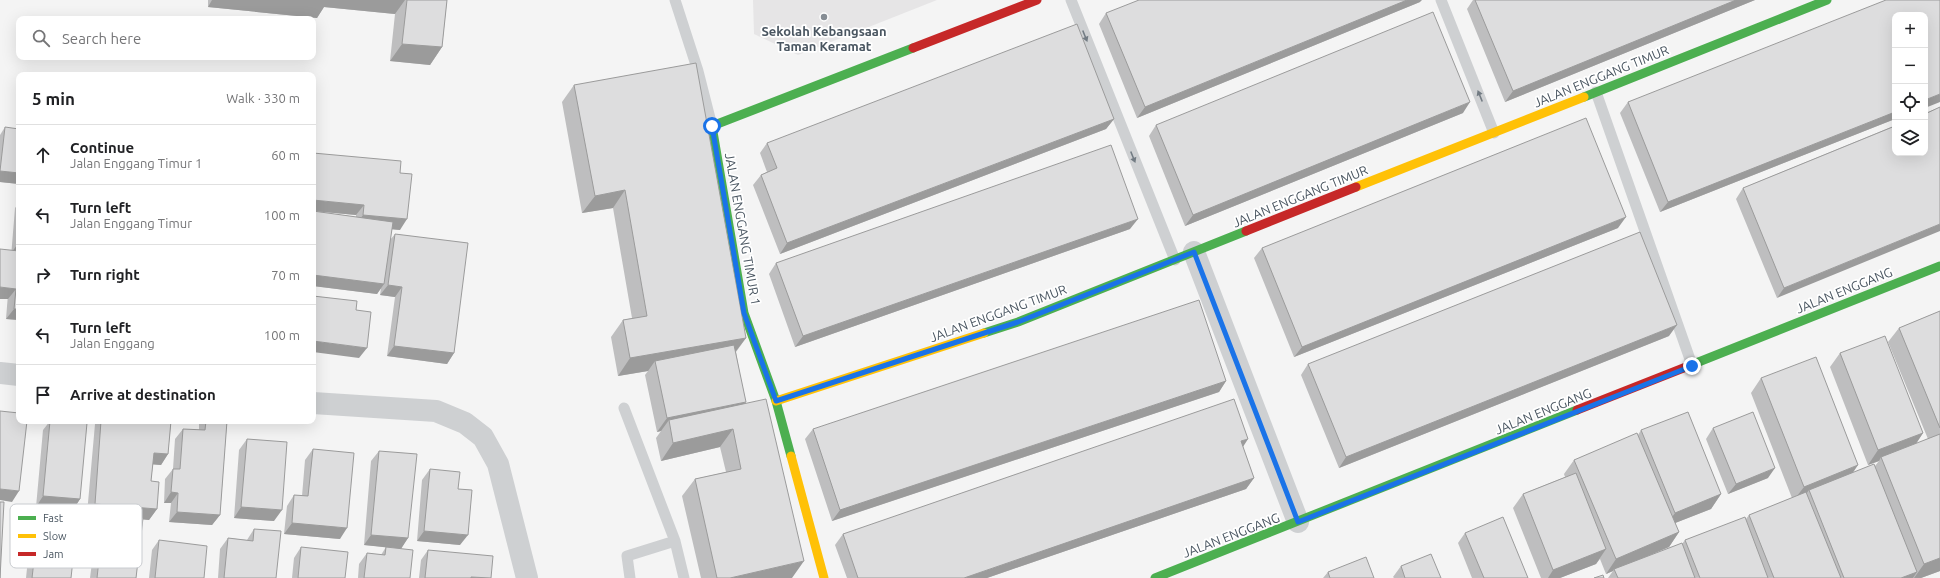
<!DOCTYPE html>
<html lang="en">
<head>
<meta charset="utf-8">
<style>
	:root { --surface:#fff; --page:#f6f6f6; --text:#202124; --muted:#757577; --line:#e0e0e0 }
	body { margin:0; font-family:Ubuntu,sans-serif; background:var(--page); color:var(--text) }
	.controls { position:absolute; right:12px; top:12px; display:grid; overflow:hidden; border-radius:8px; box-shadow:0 4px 16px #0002 }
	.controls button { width:36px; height:36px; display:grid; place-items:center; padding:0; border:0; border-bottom:1px solid var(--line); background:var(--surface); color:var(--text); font:20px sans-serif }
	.stop { position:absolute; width:12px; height:12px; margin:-9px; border:3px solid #1a73e8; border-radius:50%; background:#fff }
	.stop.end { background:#1a73e8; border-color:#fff; box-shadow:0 1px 4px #0008 }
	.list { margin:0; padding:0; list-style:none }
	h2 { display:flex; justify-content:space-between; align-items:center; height:52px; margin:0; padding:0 16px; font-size:17px }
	h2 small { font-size:13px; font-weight:400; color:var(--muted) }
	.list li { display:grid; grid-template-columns:26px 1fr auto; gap:12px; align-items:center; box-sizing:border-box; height:60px; padding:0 16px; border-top:1px solid var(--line) }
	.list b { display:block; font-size:15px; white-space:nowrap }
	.list p { margin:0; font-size:13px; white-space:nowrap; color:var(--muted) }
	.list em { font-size:13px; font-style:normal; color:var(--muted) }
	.icon { flex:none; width:22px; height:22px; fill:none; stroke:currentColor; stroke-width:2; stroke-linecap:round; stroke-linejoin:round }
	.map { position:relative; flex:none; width:1940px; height:578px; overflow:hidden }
	.search { position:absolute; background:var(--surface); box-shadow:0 4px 16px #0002; left:16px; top:16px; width:300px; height:44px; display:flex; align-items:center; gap:10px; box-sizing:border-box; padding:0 14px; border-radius:8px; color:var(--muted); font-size:15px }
	.panel { position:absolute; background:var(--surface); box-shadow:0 4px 16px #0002; left:16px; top:72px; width:300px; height:352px; border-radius:8px }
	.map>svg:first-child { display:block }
</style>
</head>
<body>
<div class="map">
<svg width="1940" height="578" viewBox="0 0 1940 578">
	<rect width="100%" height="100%" fill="#f4f4f4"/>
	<path fill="#e6e5e6" d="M753,0H937L798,55L754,34Z"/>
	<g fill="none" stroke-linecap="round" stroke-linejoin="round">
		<path stroke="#ced0d2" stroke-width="11" d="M675,0L698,71L712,126
			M1071,0L1175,260
			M1441,0L1494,133
			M1596,92L1692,365
			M624,408L675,541L684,578
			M630,578L627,556L675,541"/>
		<path stroke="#ced0d2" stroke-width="22" d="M1194,252L1298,522
			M0,373L19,375
			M313,403L436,411L465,423L483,437L498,464L527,578"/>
		<path stroke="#4caf50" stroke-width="9" d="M1584,97L1827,0
			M984,333L1018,322L1246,231
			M1686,367L1940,266
			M791,456L776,401L744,313L712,126L913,48
			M1155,578L1577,410"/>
		<path stroke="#ffc107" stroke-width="9" d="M1356,187L1584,97
			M776,401L984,333
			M791,456L824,578"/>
		<path stroke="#c62828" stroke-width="9" d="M913,48L1037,0
			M1246,231L1356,187
			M1577,410L1686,367"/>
	</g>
	<path fill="#bebebf" d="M208,0H447L442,47L430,65L390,61L395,14L324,7L317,18L208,7Z
		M1473,0H1755L1505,102L1467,9Z
		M1420,2L1137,118L1099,24L1106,13Z
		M1895,15V119L1660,212L1620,113L1628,102Z
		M574,85L746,338L736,352L745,403L792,578H701L682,496L695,479L726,472L720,447L661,461L656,438L661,431L657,432L645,375L648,371L618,376L611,337L623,320L632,318L613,208L582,213L562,102Z
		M1940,107L1777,298L1736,199L1743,188Z
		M1463,113L1185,226L1149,136L1156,125Z
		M1114,119L1106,129L780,254L753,185L761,175L767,172L760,153L767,143Z
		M5,127L19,184L0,182V135Z
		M400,173V230L392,229L390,240L395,234L454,353L447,364L387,356L395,297L380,295L381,288L377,294L313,286V211L356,217V215L313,211Z
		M19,203V320L6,319L15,208Z
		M1618,228L1294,357L1254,258L1262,248Z
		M1130,229L795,347L769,274L776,263Z
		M1940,311V571L1921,578H1608L1613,571L1606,574L1600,559L1596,564L1560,578H1541L1513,508L1523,494L1565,477L1564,474L1574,460L1638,435L1641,430L1721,494L1711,509L1675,523L1679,532L1669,547L1650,555L1682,544L1685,540L1746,519L1749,515L1792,498L1751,393L1761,378L1853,473L1875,466L1879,461L1868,465L1830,367L1840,353L1923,433L1916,444L1928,439L1888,342L1899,328Z
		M1669,336L1339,468L1301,375L1308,364Z
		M1226,381L1219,392L832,521L805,439L813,429Z
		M50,421H65L80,499L73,510L36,507L43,430Z
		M97,421H171L168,454L161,465L153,464L151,481L157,509L149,520L143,519L136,578H90L97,524L103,516L87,514L95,424Z
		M201,421H227L220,515L212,525L169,522L171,503H164L165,479L173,469L175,439L183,429L199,430V423Z
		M1713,428L1768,478L1728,494L1706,439Z
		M247,439L274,521L234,518L239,450Z
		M1243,447L1254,478L1246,489L987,578H847L835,545L843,534Z
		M313,449L340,539L284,534L287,506L294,495L302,496L305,460Z
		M379,451L408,538L401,548L410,578H358L359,564L367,553L381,555L386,547L364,545L371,461Z
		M430,469L458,489L460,545L417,541L422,480Z
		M40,509L71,578H26L32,520Z
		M254,529L276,578H218L220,549L228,538L247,540Z
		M1465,533L1528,578H1472L1458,543Z
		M159,540L204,578H149L152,550Z
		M301,547L345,578H292L294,558Z
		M428,550L491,578H419L421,560Z
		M1401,566L1441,578H1394L1393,577Z
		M1328,572L1374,578H1323Z"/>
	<path fill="#9b9b9b" d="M212,0H405L395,14L324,7L317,18L208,7Z
		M1407,0H1422L1420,2L1137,118L1145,107Z
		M1736,0H1755L1505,102L1513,91Z
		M402,44L442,47L430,65L390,61Z
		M1940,94V102L1925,108V100Z
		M1470,102L1463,113L1185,226L1193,215Z
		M1895,112V119L1660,212L1668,202Z
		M1114,119L1106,129L780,254L787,243Z
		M0,171L19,173V184L0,182Z
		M625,190L613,208L582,213L595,196Z
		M313,200L364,205L356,215L313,211Z
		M363,215L407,219L400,230L355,226Z
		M1626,217L1618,228L1294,357L1302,347Z
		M1138,219L1130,229L795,347L803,336Z
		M1940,224V231L1777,298L1784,288Z
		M19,242V253L12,252Z
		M313,275L384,284L377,294L313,286Z
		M388,285L402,287L395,297L380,295Z
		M0,287L16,289L8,299H0Z
		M14,309H19V320L6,319Z
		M1677,325L1669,336L1339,468L1346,457Z
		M746,338L733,355L655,361L648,371L618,376L630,358Z
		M313,341L367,348L359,358L313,352Z
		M394,346L454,353L447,364L387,356Z
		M1226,381L1219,392L832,521L840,510Z
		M746,402L736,416L669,420L661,431L657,432L667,418Z
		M733,429L720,447L661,461L673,443Z
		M1923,433L1913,448L1881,457L1879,461L1868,465L1878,450Z
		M1248,439L1241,450V441Z
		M154,453L168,454L161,465L146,464Z
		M1858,465L1848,480L1809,490L1804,497L1793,501L1804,487Z
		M1775,468L1768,478L1728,494L1736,484Z
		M1254,478L1246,489L987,578H964Z
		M0,489L19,491L12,502L0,500Z
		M171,492L178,493L171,503H164Z
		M1721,494L1711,509L1665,527L1675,513Z
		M43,496L80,499L73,510L36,507Z
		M95,504L157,509L149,520L104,516V514L103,516L87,514Z
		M241,507L282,510L274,521L234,518Z
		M177,512L220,515L212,525L169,522Z
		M292,523L347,528L340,539L284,534Z
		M424,531L468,535L460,545L417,541Z
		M1679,532L1669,547L1615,570L1614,569L1613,571L1606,574L1616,559Z
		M371,535L408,538L401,549L364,545Z
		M1606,549L1596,564L1560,578H1548L1553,570Z
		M1940,558V571L1921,578H1914L1924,564Z
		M804,561L792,578H730Z
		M1917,572L1913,578H1901Z
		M471,577L486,578H470Z"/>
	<path fill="#ddddde" stroke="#9b9b9b" d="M407,0H447L442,47L402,44Z
		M1139,0H1407L1145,107L1106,13Z
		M1475,0H1736L1513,91Z
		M1886,0H1940V94L1925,100V15H1895V112L1668,202L1628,102Z
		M1433,12L1470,102L1193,215L1156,125Z
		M1077,24L1114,119L787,243L761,175L777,168L767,143Z
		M696,63L746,338L630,358L623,320L647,316L625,190L595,196L574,85Z
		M1940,107V224L1784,288L1743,188L1895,126V153H1925V114Z
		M1586,118L1626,217L1302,347L1262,248Z
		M5,127L19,129V173L0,171Z
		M1111,145L1138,219L803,336L776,263Z
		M313,153L401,161L400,173L412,174L407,219L363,215L364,205L313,200Z
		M313,211L393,222L384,284L313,275Z
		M1640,232L1677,325L1346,457L1308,364Z
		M395,234L468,243L454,353L394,346L402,287L388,285Z
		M0,249L19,251V309H14L16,289L0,287Z
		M313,296L357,301L356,310L371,312L367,348L313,341Z
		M1199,300L1226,381L840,510L813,429Z
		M1940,311V428L1899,328Z
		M1885,336L1923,433L1878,450L1840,353Z
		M734,345L746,402L667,418L655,361Z
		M1816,357L1858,465L1804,487L1761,378Z
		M766,399L804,561L730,578H717L695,479L741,469L733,429L673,443L669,420Z
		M1234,399L1248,439L1241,441L1254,478L964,578H858L843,534Z
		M0,411L19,413V421H27L19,491L0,489Z
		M1688,412L1721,494L1675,513L1641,430Z
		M1753,412L1775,468L1736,484L1713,428Z
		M50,421H65L87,423L80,499L43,496Z
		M101,421H171L168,454L154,453L151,481L159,482L157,509L95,504Z
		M206,421H227L220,515L177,512L178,493L171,492L173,469H180L183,429L205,430Z
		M1637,433L1679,532L1616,559L1574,460Z
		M1940,434V558L1924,564L1881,457Z
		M247,439L287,442L282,510L241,507Z
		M313,449L354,453L347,528L292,523L294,495L308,496Z
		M379,451L417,454L408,538L371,535Z
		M1874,464L1917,572L1901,578H1844L1809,490Z
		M430,469L460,472L458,489L472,490L468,535L424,531Z
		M1576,473L1606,549L1553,570L1523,494Z
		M1806,492L1841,578H1774L1749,515Z
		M0,502H4L0,578Z
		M40,509L78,513L71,578H32Z
		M104,514L143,518L136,578H97Z
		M1503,517L1528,578H1484L1465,533Z
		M1745,517L1768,578H1700L1685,540Z
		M254,529L281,531L276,578H224L228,538L253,541Z
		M159,540L207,546L204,578H155Z
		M1682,543L1695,578H1618L1614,569Z
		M301,547L348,552L345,578H298Z
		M386,547L413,550L410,578H364L367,553L385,555Z
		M428,550L493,556L491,578L471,577V578H425Z
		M1431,554L1441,578H1405L1401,566Z
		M1366,557L1374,578H1330L1328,572Z
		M1603,575L1604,578H1594Z"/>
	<defs><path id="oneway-solid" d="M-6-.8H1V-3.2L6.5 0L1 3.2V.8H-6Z"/></defs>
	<g fill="#727b83">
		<use href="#oneway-solid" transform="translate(1085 36) rotate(68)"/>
		<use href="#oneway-solid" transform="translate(1480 96) rotate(-112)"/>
		<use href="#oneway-solid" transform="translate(1133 157) rotate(68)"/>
	</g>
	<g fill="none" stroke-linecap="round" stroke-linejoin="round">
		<path stroke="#1a73e8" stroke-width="5" d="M712,126L744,313L776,401L1018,322L1194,252L1298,522L1692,366"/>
	</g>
	<circle fill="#868d94" stroke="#fff" stroke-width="1.5" cx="824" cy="17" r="4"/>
	<g text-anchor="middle" stroke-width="3.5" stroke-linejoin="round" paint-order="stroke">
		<g font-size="13" font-weight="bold" fill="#4a5661" stroke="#fff">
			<text x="824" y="36">Sekolah Kebangsaan<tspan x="824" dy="15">Taman Keramat</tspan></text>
		</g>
		<g font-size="13" fill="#4a5661" stroke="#fff">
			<text transform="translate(1601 76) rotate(-22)" y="5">JALAN ENGGANG TIMUR</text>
			<text transform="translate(1300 196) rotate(-22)" y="5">JALAN ENGGANG TIMUR</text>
			<text transform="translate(743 229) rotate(80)" y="5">JALAN ENGGANG TIMUR 1</text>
			<text transform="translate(1844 290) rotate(-22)" y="5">JALAN ENGGANG</text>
			<text transform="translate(998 313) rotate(-20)" y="5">JALAN ENGGANG TIMUR</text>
			<text transform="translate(1543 411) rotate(-22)" y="5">JALAN ENGGANG</text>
			<text transform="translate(1231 535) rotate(-21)" y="5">JALAN ENGGANG</text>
		</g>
	</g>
	<rect x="10" y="504" width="132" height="64" rx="6" fill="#fff" stroke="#c9ccd0" stroke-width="1"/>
	<rect x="18" y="516" width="18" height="4" fill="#4caf50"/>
	<rect x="18" y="534" width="18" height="4" fill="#ffc107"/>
	<rect x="18" y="552" width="18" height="4" fill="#c62828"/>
	<g font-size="11" fill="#4a5661">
		<text x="43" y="522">Fast</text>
		<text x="43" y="540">Slow</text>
		<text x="43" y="558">Jam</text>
	</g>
</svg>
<div class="controls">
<button>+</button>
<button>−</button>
<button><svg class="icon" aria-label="locate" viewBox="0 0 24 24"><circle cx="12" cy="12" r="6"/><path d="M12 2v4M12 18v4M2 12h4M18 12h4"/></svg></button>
<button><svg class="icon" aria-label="layers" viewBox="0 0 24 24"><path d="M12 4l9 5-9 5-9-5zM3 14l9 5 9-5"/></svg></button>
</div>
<div class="stop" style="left:712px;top:126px"></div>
<div class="stop end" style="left:1692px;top:366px"></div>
<div class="search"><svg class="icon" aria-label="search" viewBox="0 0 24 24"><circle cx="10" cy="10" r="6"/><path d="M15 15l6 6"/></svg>Search here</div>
<section class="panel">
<h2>5 min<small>Walk · 330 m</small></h2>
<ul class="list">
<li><svg class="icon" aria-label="ahead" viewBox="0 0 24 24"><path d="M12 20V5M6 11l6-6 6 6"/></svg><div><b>Continue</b><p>Jalan Enggang Timur 1</p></div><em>60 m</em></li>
<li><svg class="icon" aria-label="left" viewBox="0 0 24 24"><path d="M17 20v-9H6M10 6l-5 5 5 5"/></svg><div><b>Turn left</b><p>Jalan Enggang Timur</p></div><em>100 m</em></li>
<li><svg class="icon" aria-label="right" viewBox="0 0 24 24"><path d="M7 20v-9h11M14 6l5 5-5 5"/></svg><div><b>Turn right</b></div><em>70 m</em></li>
<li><svg class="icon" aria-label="left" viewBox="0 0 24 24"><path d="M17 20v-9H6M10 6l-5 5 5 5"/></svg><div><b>Turn left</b><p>Jalan Enggang</p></div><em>100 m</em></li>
<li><svg class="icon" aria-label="arrive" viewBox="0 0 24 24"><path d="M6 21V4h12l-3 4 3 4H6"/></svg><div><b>Arrive at destination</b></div></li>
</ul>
</section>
</div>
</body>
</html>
